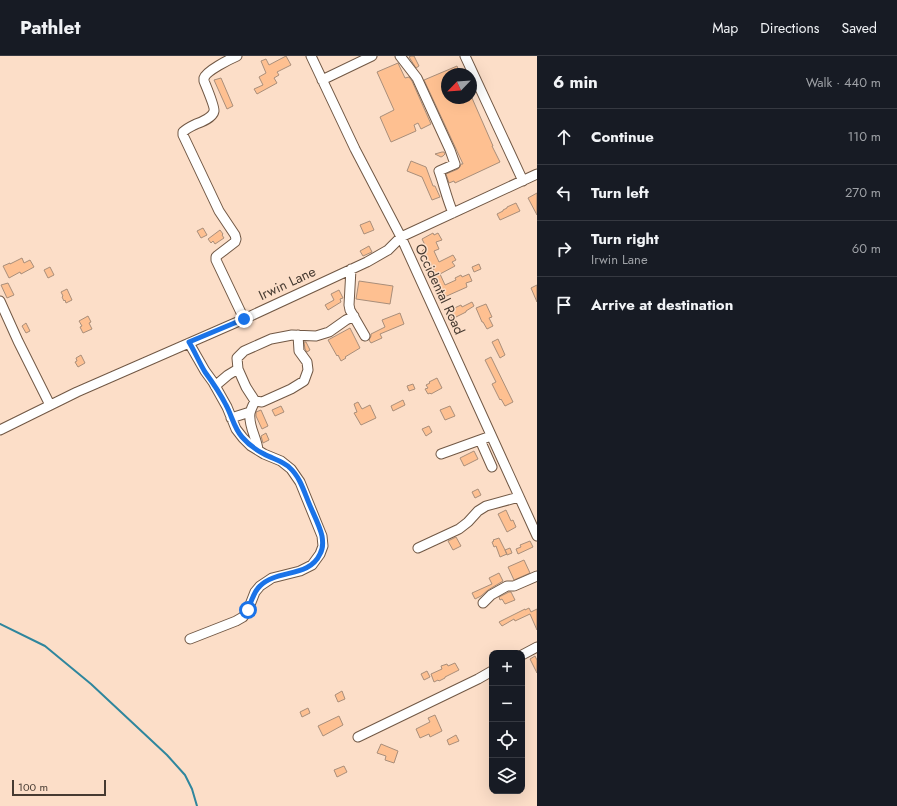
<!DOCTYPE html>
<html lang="en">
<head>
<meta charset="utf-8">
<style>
	:root { --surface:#171b24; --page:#20242c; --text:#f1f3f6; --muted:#9ea1a6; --line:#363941 }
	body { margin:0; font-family:Jost,sans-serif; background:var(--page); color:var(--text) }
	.controls { position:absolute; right:12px; bottom:12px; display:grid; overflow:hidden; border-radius:8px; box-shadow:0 4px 16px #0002 }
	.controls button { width:36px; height:36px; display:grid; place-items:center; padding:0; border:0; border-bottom:1px solid var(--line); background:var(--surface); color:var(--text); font:20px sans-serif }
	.compass { position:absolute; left:441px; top:12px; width:36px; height:36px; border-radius:50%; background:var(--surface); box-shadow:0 4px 16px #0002; rotate:245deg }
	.scale { position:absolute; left:12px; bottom:10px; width:94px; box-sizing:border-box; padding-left:4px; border:2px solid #463a31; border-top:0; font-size:11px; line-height:14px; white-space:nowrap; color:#463a31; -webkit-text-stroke:3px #fcdec8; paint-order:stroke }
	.stop { position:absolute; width:12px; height:12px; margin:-9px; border:3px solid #1a73e8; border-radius:50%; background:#fff }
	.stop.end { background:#1a73e8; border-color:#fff; box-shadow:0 1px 4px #0008 }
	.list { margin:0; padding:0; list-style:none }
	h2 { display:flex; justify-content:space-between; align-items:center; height:52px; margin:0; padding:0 16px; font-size:17px }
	h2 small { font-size:13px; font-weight:400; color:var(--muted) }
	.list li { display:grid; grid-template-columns:26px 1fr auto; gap:12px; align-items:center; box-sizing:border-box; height:56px; padding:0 16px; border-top:1px solid var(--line) }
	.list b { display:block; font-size:15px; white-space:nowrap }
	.list p { margin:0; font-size:13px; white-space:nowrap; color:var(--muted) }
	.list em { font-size:13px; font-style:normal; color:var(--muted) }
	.icon { flex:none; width:22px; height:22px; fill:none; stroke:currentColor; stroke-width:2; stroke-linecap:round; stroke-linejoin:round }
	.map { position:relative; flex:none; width:537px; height:750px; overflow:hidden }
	header { display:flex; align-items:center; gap:24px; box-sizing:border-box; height:56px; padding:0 20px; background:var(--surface); border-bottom:1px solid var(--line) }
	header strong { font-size:19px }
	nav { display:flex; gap:22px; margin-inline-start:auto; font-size:14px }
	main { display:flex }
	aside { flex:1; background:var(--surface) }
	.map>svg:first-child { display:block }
</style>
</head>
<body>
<header>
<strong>Pathlet</strong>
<nav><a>Map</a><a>Directions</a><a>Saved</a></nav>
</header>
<main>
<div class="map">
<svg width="537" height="750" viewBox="0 0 537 750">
	<rect width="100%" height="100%" fill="#fcdec8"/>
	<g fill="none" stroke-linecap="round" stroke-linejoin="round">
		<path stroke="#2f869d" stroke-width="2" d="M0,568L45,590L91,628L167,699L185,719L192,733L197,750"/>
	</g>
	<path fill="#fec091" stroke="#a98e7a" d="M286,0L291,9L277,16L279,19L274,22L277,27L257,38L254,33L263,29L259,21L266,17L261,5L266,3L269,9Z
		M411,0H414L419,10L416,12L409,1Z
		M398,7L405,22L409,21L412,25L431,68L421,73L418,67L414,69L416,75L391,86L380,61L394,54L377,16Z
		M457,10L460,18H447V42H472L493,90H492L500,106L455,127L454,125L449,127L446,118L458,113L460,111L461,108H463L424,24Z
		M221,22L233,50L227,53L214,24Z
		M442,96H444L445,98L443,100L441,101L435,98Z
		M411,105L426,111L433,130H435L440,141L432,144L422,121L407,115Z
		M537,137V159L528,142Z
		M516,147L520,155L500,164L497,158L503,155V154L507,152V151Z
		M370,165L374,174L364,178L360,169Z
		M203,172L207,179L201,182L197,175Z
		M220,174L223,178L222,179L224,182L215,188L213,185L211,187L208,183Z
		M433,177L434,179L438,177L442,184L436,186L439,193L434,195L439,206L453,199L456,204L452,206L455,210L440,218L445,229L456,224L455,222L461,219L462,221L469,218L472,225L466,227L467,231L440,243L433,231L437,229L430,216L434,214L430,206L428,207L422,195L426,191L422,183Z
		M369,190L372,196L363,200L360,195Z
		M22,202L24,207L30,204L34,211L21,218L20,216L9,222L3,210L10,207V208Z
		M479,208L481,213L474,216L472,211Z
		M50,211L54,219L48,222L44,214Z
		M359,225L393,230L390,248L356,243Z
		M8,227L14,239L7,242L1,229Z
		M537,229V246L531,232Z
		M67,233L72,244L66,247L65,244L64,245L62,241L63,240L61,236Z
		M339,234L343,242L340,243L341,246L328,254L325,249L334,244L331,238Z
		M472,246L474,250L466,255V256L452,263L448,255L461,249L462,251Z
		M486,248L492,261L489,262L493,270L487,273L483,266H482L476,252Z
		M400,257L404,268L380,278L382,282L371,287L369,284L371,280V278L385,271L382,264Z
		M88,260L91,266L89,267L92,273L83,277L80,271L82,270L79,265Z
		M26,267L30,275L26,277L22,270Z
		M350,272L360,292L345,301L346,302L341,305L338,299L337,300L328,284Z
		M498,283L505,299L500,302L492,286Z
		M304,286H306L310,294L307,296L305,293Z
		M81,299L85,307L78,311L75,306L77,305L76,302Z
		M491,301L513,346L505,350L501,343L500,344L492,328L496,326L485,304Z
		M437,322L442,332L431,338L430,337L428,338L425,333L428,332L426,329L430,327L429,326Z
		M413,328L415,333L409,335L407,330Z
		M403,344L405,349L393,355L391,350Z
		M358,346L362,353L370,349L376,362L361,369L354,357L357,356L354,348Z
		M281,350L284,356L275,360L272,354Z
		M450,350L455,360L445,364L440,354Z
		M261,354L268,370L262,373L256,360V356Z
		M429,370L432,376L426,380L422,373Z
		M266,377L269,384L263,387L261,380Z
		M474,395L478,403L464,410L460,402Z
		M478,433L481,439L475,442L472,436Z
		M506,454L511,465L513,464L516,471L507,476L498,458Z
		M456,481L461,490L453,494L448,485Z
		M499,482L507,498L500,501L496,490L494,491L492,486L494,485L493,484Z
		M530,485L533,491L518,498L516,493L521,491L520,489Z
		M510,492L512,497L507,499L505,494Z
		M524,504L530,517L514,524L508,511Z
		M499,517L503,525L488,534L481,540L475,543L472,537L492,528L489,522Z
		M509,536H511L515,544L505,548L502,543L500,544L499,541Z
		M529,552L531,556L537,553V574L530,558L515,565L514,563L502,570L499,566L525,553V554Z
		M535,600L537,604V617L530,603Z
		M455,607L459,614L445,621V622L439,625L438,624L434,626L431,618L442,613L441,610L447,608L448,610Z
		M427,615L430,621L424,624L421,618Z
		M342,635L345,643L338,646L335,639Z
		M308,652L310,657L302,661L300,656Z
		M435,659L442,675L430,681L429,678L420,682L416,673L430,666L428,662Z
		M339,660L343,669L323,680L318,670Z
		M456,679L459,685L449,689L447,684Z
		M381,688L398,695L394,707L385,704L386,700L377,697Z
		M344,710L347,716L337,721L334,714Z"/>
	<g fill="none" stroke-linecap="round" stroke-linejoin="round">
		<g stroke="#715845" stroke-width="11">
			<path id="minor" d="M237,0C230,3 206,15 204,22C204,23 204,24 204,25C206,30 215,51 214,55C213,61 202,66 196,68C192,70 187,72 183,76V79L219,155L235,179L236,183L235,186L218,199L216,201V204L244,263
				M311,0L355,93L401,181L537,480
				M400,0L417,22L450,94L455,108L439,115C444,129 447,143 453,157
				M465,0L523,125
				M322,24L372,0
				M351,213L349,249L350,254L365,280
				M0,245L18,285L50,349
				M298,279L299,295L307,306L308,314L304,325L291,333L262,346L255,345L246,331L238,313L237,302L244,295L271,283L292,279L316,280L329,276L346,264L354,260
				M189,287L205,315L213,326L227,351L236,373L243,382L251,390L264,398L281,405L291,413L300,426L322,480L323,490L320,498L312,509L300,515L272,522L260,530L255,536L248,554L243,561L236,565L190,583
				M215,330L228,319L238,313
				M255,345C253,349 251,353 250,357C248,370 257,382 258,394
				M231,362L250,356
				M0,374L77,336L244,263L367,206L388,194L401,181L537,118
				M480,384L492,411
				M441,398L491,380
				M418,492L459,473L468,466L478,455L486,450L519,441
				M483,547L491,539L507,530H514L537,520
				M522,599L537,591
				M358,681L478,623L492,615"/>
		</g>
		<use href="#minor" stroke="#fff" stroke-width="9"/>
	</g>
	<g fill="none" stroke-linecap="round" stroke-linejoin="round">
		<path stroke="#1a73e8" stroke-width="5" d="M244,263L189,286C195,296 199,306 205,316C213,327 220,337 226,349C232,360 234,372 242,381C248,388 256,394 264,398C273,403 283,405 290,412C301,422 305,439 311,452C315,461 320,471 322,480C323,486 323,493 320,498C309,522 277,513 260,530C254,535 251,546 248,554"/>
	</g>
	<g text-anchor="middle" stroke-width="3" stroke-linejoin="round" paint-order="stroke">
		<g font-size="14" fill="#463a31" stroke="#fcdec8">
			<text transform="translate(287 227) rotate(-25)" y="5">Irwin Lane</text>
			<text transform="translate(440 233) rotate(65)" y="5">Occidental Road</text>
		</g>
	</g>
</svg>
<div class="controls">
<button>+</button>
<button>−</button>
<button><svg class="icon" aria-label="locate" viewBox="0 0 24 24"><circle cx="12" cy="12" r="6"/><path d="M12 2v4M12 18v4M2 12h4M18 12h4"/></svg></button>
<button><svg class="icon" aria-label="layers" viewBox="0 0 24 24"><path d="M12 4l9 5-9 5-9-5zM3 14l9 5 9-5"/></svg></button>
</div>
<svg class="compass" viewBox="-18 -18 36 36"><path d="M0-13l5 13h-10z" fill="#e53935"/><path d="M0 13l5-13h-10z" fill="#9ea1a6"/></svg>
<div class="scale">100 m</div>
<div class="stop" style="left:248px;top:554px"></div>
<div class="stop end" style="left:244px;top:263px"></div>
</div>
<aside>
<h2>6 min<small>Walk · 440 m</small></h2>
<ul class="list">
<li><svg class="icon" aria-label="ahead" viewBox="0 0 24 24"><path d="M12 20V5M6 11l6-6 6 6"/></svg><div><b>Continue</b></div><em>110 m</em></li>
<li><svg class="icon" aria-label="left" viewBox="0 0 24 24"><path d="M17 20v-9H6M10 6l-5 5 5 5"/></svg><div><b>Turn left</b></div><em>270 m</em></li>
<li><svg class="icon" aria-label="right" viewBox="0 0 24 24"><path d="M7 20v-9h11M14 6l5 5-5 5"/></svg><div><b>Turn right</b><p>Irwin Lane</p></div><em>60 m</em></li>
<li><svg class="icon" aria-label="arrive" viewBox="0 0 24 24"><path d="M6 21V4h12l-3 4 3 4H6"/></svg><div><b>Arrive at destination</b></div></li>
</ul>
</aside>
</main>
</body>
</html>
